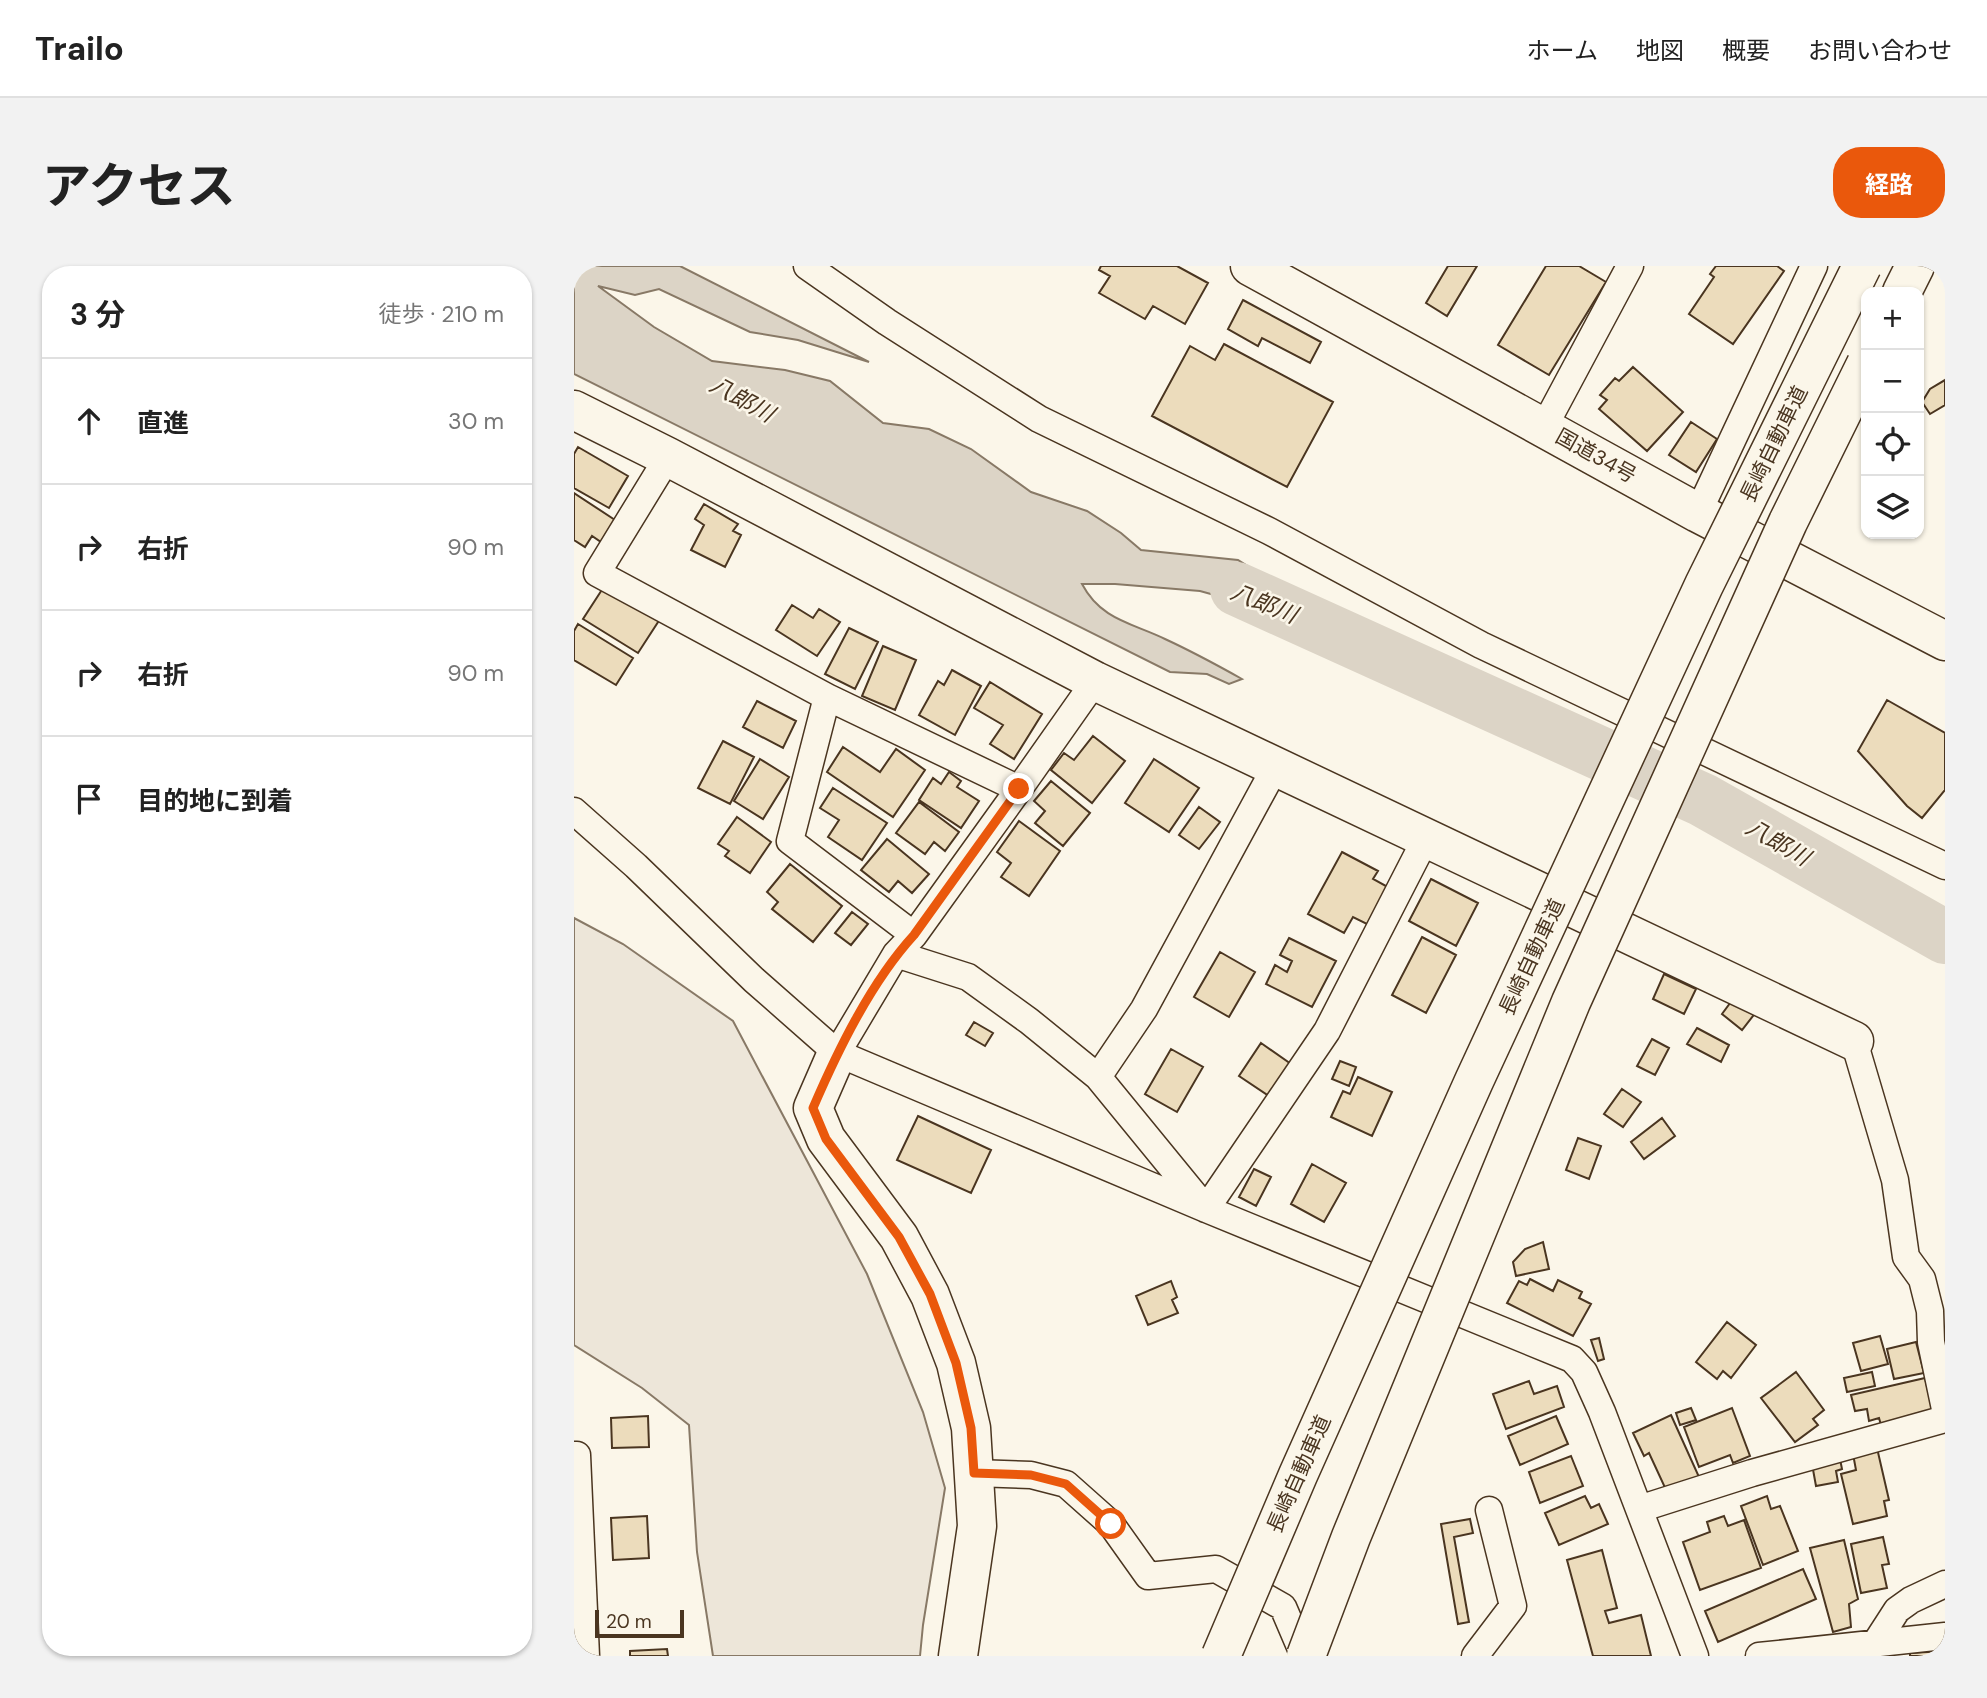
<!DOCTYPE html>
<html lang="ja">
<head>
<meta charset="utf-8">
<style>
	:root { --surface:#fff; --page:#f2f2f2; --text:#222; --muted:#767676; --line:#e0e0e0; --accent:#ea580c }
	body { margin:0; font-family:"DM Sans","Noto Sans JP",sans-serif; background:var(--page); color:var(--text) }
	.controls { position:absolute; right:21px; top:21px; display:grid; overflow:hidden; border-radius:14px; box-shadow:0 2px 5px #0004 }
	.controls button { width:63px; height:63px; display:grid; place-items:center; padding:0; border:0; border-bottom:2px solid var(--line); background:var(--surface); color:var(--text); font:35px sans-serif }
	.scale { position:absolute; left:21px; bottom:18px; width:89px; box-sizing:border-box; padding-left:7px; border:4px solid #4a3520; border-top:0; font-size:19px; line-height:24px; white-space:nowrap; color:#4a3520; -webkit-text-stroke:5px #fbf6e9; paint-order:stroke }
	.stop { position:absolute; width:21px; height:21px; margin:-16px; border:5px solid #ea580c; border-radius:50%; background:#fff }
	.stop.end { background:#ea580c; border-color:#fff; box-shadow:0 2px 7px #0008 }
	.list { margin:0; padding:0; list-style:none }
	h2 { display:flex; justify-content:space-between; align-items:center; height:91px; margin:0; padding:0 28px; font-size:30px }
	h2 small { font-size:23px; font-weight:400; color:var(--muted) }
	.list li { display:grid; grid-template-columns:46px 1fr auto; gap:21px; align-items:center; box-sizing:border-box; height:126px; padding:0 28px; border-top:2px solid var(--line) }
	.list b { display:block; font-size:26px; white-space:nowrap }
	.list em { font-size:23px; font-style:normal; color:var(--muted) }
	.icon { flex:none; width:38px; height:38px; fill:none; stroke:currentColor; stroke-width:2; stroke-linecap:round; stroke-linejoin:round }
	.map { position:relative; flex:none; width:1371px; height:1390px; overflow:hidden; border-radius:28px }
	header { display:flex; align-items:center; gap:42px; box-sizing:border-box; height:98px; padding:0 35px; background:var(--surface); border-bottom:2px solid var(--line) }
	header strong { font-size:33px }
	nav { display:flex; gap:38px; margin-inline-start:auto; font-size:24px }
	.intro { display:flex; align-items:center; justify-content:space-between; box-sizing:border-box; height:168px; padding:0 42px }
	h1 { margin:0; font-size:49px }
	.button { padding:18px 32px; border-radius:28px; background:var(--accent); color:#fff; font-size:24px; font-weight:700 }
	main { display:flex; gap:42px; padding:0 42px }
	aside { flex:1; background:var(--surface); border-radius:28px; box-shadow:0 2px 5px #0004 }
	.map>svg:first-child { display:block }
</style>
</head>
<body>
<header>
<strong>Trailo</strong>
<nav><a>ホーム</a><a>地図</a><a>概要</a><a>お問い合わせ</a></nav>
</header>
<div class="intro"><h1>アクセス</h1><a class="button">経路</a></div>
<main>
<aside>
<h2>3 分<small>徒歩 · 210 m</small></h2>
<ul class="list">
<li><svg class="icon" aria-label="ahead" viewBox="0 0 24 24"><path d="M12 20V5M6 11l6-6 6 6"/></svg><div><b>直進</b></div><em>30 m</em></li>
<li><svg class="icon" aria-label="right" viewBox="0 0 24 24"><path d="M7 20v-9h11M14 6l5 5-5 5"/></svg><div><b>右折</b></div><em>90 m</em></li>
<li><svg class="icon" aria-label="right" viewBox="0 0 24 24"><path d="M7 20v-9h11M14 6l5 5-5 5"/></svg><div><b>右折</b></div><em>90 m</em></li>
<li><svg class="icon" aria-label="arrive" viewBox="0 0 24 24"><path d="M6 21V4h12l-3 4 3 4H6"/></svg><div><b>目的地に到着</b></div></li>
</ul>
</aside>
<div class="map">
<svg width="1371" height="1390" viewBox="0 0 1371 1390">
	<rect width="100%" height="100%" fill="#fbf6e9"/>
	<path fill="#ede6d9" stroke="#887966" stroke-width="2" d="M0,652L49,678L159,755L293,1008L349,1146L371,1222L349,1359L346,1390H139L123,1286L115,1159L68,1122L0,1079Z"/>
	<path fill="#dcd4c6" stroke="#887966" stroke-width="2" d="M0,0H106L295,96L224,74L176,66L85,23L61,29L24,20L80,61L138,95L211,104L256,115L309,157L355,163L397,183L457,226L513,245L547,267L567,284L664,294L782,368L626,325L541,318H508C527,354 558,357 591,373C617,385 643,399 668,413L655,418L633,408L596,406L0,108Z"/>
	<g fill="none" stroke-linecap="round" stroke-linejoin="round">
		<path stroke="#dcd4c6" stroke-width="54" d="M663,323L1129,534L1371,671"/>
	</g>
	<path fill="#ecdcbc" stroke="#4a3520" stroke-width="2" d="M527,0H603L634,17L611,58L579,40L571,53L525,27L536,10L525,4Z
		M874,0H903L873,50L852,37Z
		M972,0H1005L1032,16L975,109L924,79Z
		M1142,0H1203L1210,5L1159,78L1115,48L1140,11L1136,8Z
		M669,34L747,76L736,97L688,72L684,80L654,63Z
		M650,78L759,136L713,221L578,150L616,80L641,94Z
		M1059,101L1109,146L1073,185L1025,143L1033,134L1026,129L1041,112L1045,115Z
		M1371,114V139L1356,148L1348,136L1356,123Z
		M1117,156L1143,173L1122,206L1095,189Z
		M4,181L54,210L35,242L0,222V188Z
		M0,227L41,254L27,276L18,270L11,281L0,274Z
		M130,238L164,258L159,265L167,269L151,301L117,284L130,259L121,253Z
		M31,319L86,353L64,387L9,353Z
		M218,339L239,352L245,343L266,356L243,390L202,364Z
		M4,358L59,392L42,419L0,394V365Z
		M275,362L304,376L281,423L251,408Z
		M309,380L342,394L321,444L288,430Z
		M378,404L407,420L381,469L345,449L364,415L370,419Z
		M416,416L468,448L440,493L416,478L429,459L400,442Z
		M1313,434L1371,467V524L1348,552L1333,540L1284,485Z
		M183,435L222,455L209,482L169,461Z
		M519,470L551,495L518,537L477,504L490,487L500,494Z
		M149,475L180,491L156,538L124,522Z
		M269,481L306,506L322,483L351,504L319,551L253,506Z
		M186,493L215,511L189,553L160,535Z
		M580,493L625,522L595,566L551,537Z
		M375,506L387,515L383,521L405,535L387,562L345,534L359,512L367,518Z
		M477,515L516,547L489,580L461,557L471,545L460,535Z
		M259,522L313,557L288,594L254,571L265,554L246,542Z
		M345,536L385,566L371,585L360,576L351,588L322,567Z
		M625,541L646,556L625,583L605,569Z
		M163,551L197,576L176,607L151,590L155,585L144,578Z
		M445,555L486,585L455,630L427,611L437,597L423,586Z
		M313,573L355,608L338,627L324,615L315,626L287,604Z
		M768,586L804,605L799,613L821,625L801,662L779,651L770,667L734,648Z
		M216,598L268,640L239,676L198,643L204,636L193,626Z
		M857,613L904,637L882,680L835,655Z
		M278,646L294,658L277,679L261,667Z
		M848,671L882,689L852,747L818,729Z
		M715,672L762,695L738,741L692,718L701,699L713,706L718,695L706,689Z
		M646,686L681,706L655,751L620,731Z
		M1090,708L1122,723L1110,748L1079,733Z
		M1165,725L1186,741L1168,764L1148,748Z
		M400,756L419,767L411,780L392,769Z
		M1123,762L1155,779L1147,796L1113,778Z
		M1078,773L1095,782L1081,809L1063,800Z
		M687,777L717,798L695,830L665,810Z
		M597,783L629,801L603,846L571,828Z
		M766,795L782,801L775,820L758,813Z
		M784,811L818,826L798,870L757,851L769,825L776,828Z
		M1048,823L1067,836L1049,861L1030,848Z
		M344,850L417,884L397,927L323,894Z
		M1088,852L1101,870L1070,893L1057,876Z
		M1004,872L1027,880L1015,913L992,904Z
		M738,898L772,917L750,956L717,938Z
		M680,903L697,911L682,940L665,931Z
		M969,976L975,1003L942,1010L939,996L951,983Z
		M956,1013L979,1025L984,1014L1008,1026L1005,1032L1017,1038L999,1070L933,1037L945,1015L953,1019Z
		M597,1015L603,1031L598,1034L604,1047L574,1059L562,1030Z
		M1153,1056L1182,1079L1157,1112L1149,1105L1143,1113L1122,1096Z
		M1306,1070L1314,1098L1287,1105L1279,1077Z
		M1025,1072L1030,1093L1024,1095L1017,1074Z
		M1342,1076L1350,1107L1320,1113L1313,1083Z
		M1222,1106L1250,1144L1239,1153L1244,1159L1221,1176L1187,1132Z
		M1298,1106L1301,1120L1273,1126L1270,1112Z
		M1351,1112L1359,1146L1307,1159L1305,1152L1295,1155L1293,1143L1281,1145L1277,1129Z
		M955,1115L960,1128L983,1120L990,1141L932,1163L919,1128Z
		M1117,1142L1122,1154L1106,1159L1102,1147Z
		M1158,1142L1176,1190L1159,1197L1156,1189L1125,1201L1110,1161Z
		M1097,1149L1125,1211L1093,1226L1075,1187L1070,1190L1059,1167Z
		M74,1150L75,1181L38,1182L37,1152Z
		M982,1150L994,1178L946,1199L934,1170Z
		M1303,1182L1315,1234L1310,1235L1313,1250L1279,1258L1267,1208L1282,1204L1279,1188Z
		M997,1190L1009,1220L966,1237L955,1206Z
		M1266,1193L1268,1203L1262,1205L1264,1216L1242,1220L1238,1198Z
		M1011,1230L1017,1242L1025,1238L1034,1258L985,1279L971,1247Z
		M1193,1230L1197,1243L1206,1240L1224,1285L1189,1299L1167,1240Z
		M73,1250L75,1292L39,1294L37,1252Z
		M1150,1250L1154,1260L1170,1254L1187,1302L1126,1324L1109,1276L1136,1266L1133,1256Z
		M896,1253L899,1267L880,1271L895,1356L884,1358L867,1258Z
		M1309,1271L1315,1298L1308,1299L1313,1322L1287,1327L1277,1278Z
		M1270,1274L1284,1333L1275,1338L1277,1361L1259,1366L1236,1282Z
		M1028,1284L1043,1342L1031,1345L1035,1357L1067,1349L1077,1390H1019L993,1294Z
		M1229,1303L1242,1333L1144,1376L1131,1345Z
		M93,1383L94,1390H56V1385Z
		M1371,1385V1390H1336V1387Z"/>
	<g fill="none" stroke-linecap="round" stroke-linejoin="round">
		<g stroke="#4a3520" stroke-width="29">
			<path id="street" d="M233,0L313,56L465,153L695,265L907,379L1371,600
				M970,161L1056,0
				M94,191L23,307L253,431
				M1124,247L1240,0
				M445,523L521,415
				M0,545L62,600L180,714L263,787L632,943L998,1093L1010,1106L1028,1146L1121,1390
				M322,688L394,711L455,755L524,811L632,943L753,765L852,572
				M1280,775L1321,914L1332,991L1348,1013L1356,1045L1357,1076L1371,1143
				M263,787L322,688L340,669L445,523L253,431L216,575L340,669
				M524,811L570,743L702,500
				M0,1189H3L12,1390
				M400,1207L457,1209L492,1218L537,1258L574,1310L642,1303L709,1341L730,1390
				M1065,1243L1178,1207L1371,1153
				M1301,1378L1323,1344L1337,1334L1371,1318
				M901,1390L939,1340L915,1244
				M1185,1390L1371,1370"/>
		</g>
		<g stroke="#4a3520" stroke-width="41">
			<path id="secondary" d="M0,144L94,191L521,415L1280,775
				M263,787L239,842L252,873L325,971L356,1029L382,1097L397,1162L403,1260L384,1390"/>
		</g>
		<g stroke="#4a3520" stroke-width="41">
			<path id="highway" d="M676,0L1124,247L1371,375
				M1328,26L1341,0"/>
		</g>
		<use href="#street" stroke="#fbf6e9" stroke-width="26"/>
		<use href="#secondary" stroke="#fbf6e9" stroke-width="38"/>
		<use href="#highway" stroke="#fbf6e9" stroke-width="38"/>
		<g stroke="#4a3520" stroke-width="41" stroke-linecap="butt">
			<path id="highway-bridge" d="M647,1390L724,1209L900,815L1130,319L1288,0
				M732,1390L777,1271L997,736L1214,256L1292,98"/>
		</g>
		<use href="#highway-bridge" stroke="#fbf6e9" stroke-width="38"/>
	</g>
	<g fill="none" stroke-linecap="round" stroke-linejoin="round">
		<path stroke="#ea580c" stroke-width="9" d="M445,523L340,669C297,716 264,784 239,842L252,873L325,971L356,1028L382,1097L397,1162L400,1207L457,1209L492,1218L537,1258"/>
	</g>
	<g text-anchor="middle" stroke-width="5" stroke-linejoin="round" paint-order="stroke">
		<g font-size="21" fill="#4a3520" stroke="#fbf6e9">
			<text transform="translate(1200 178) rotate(-64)" y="7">長崎自動車道</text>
			<text transform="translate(1022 190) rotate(29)" y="7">国道34号</text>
			<text transform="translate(958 691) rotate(-65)" y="7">長崎自動車道</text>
			<text transform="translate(725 1208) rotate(-66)" y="7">長崎自動車道</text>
		</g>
		<g font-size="23" font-style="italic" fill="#4a3520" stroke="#fbf6e9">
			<text transform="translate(168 133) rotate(29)" y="8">八郎川</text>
			<text transform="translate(690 337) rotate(22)" y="8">八郎川</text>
			<text transform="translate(1204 576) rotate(30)" y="8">八郎川</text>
		</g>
	</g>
</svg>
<div class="controls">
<button>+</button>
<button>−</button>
<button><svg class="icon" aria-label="locate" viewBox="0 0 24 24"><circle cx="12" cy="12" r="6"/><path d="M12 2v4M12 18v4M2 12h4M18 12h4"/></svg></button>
<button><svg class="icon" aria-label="layers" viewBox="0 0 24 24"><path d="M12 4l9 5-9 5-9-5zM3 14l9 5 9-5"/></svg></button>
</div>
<div class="scale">20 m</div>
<div class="stop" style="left:537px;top:1258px"></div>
<div class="stop end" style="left:445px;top:523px"></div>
</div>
</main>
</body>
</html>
